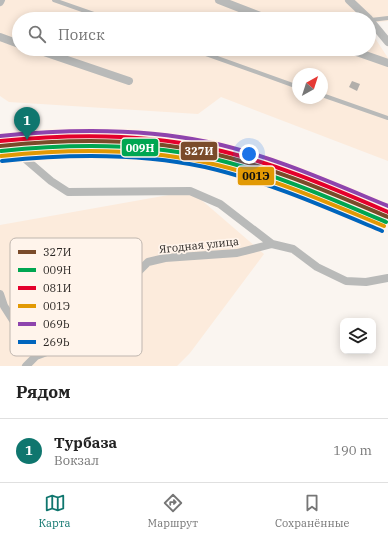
<!DOCTYPE html>
<html lang="ru">
<head>
<meta charset="utf-8">
<style>
	:root { --surface:#fff; --page:#f2f2f2; --text:#222; --muted:#767676; --line:#e0e0e0; --accent:#0f766e }
	body { margin:0; font-family:"IBM Plex Serif",serif; background:var(--page); color:var(--text) }
	.controls { position:absolute; right:12px; bottom:12px; display:grid; overflow:hidden; border-radius:8px; box-shadow:0 2px 10px #0003 }
	.controls button { width:36px; height:36px; display:grid; place-items:center; padding:0; border:0; border-bottom:1px solid var(--line); background:var(--surface); color:var(--text); font:20px sans-serif }
	.compass { position:absolute; left:292px; top:68px; width:36px; height:36px; border-radius:50%; background:var(--surface); box-shadow:0 2px 10px #0003; rotate:39deg }
	.you { position:absolute; left:249px; top:154px; width:14px; height:14px; margin:-10px; border:3px solid #fff; border-radius:50%; background:#1a73e8; box-shadow:0 0 0 6px #1a73e833 }
	.badge { display:grid; place-items:center; width:26px; height:26px; border-radius:50%; background:var(--accent); color:#fff; font-size:13px; font-weight:700 }
	.pin { position:absolute; translate:-50% -33px; filter:drop-shadow(0 1px 2px #0008) }
	.pin::after { content:''; position:absolute; top:21px; width:14px; height:12px; background:inherit; clip-path:polygon(0 0,100% 0,50% 100%) }
	.list { margin:0; padding:0; list-style:none }
	h2 { display:flex; justify-content:space-between; align-items:center; height:52px; margin:0; padding:0 16px; font-size:17px }
	h2 small { font-size:13px; font-weight:400; color:var(--muted) }
	.list li { display:grid; grid-template-columns:26px 1fr auto; gap:12px; align-items:center; box-sizing:border-box; height:64px; padding:0 16px; border-top:1px solid var(--line) }
	.list b { display:block; font-size:15px; white-space:nowrap }
	.list p { margin:0; font-size:13px; white-space:nowrap; color:var(--muted) }
	.list em { font-size:13px; font-style:normal; color:var(--muted) }
	.icon { flex:none; width:22px; height:22px; fill:none; stroke:currentColor; stroke-width:2; stroke-linecap:round; stroke-linejoin:round }
	.map { position:relative; flex:none; width:388px; height:366px; overflow:hidden }
	.search { position:absolute; background:var(--surface); box-shadow:0 2px 10px #0003; left:12px; right:12px; top:12px; height:44px; display:flex; align-items:center; gap:10px; box-sizing:border-box; padding:0 14px; border-radius:22px; color:var(--muted); font-size:15px }
	.sheet { height:116px; background:var(--surface) }
	nav { display:flex; justify-content:space-around; align-items:center; box-sizing:border-box; height:56px; border-top:1px solid var(--line); background:var(--surface); font-size:11px; color:var(--muted) }
	nav a { display:grid; justify-items:center; gap:2px }
	nav .on { color:var(--accent) }
	.map>svg:first-child { display:block }
</style>
</head>
<body>
<div class="map">
<svg width="388" height="366" viewBox="0 0 388 366">
	<rect width="100%" height="100%" fill="#faf5f0"/>
	<path fill="#fcebdc" fill-rule="evenodd" d="M0,0H388V21L369,23V19H19V49H369V29L388,58V161L221,97L198,114L9,102L0,96ZM298,74H322V98H298Z
		M191,191L264,254L190,353L177,366H0V225Z"/>
	<path fill="#b2afab" d="M352,81L360,84L357,91L349,87Z"/>
	<g fill="none" stroke-linecap="round" stroke-linejoin="round">
		<path stroke="#bbbab9" stroke-width="1.5" stroke-dasharray="1 3" stroke-linecap="butt" d="M0,136H15L18,138L20,150"/>
		<path stroke="#b9bab9" stroke-width="4" d="M54,0L108,19
			M371,20L388,18
			M192,49L298,87
			M322,95L388,118"/>
		<path stroke="#b9bab9" stroke-width="8" d="M219,0L268,19
			M349,0L369,19
			M0,2L1,0
			M369,19L388,42
			M0,37L19,44
			M35,49L129,81
			M348,49L388,63
			M23,157L51,181L68,192L190,191L220,204L272,244L293,249L317,267L346,281L366,282L388,278
			M0,294L4,306L36,356
			M26,366L36,356L60,347L94,327L119,299L136,274L148,262L165,258L237,253L272,244"/>
		<g stroke="#fff4eb" stroke-width="7">
			<path id="rail-1" d="M0,146C67,139 139,138 205,152C268,165 329,192 388,217"/>
		</g>
		<g stroke="#fff4eb" stroke-width="7">
			<path id="rail-2" d="M1,151C68,144 140,143 206,157C268,171 328,197 386,222"/>
		</g>
		<g stroke="#fff4eb" stroke-width="7">
			<path id="rail-3" d="M0,141C68,134 141,133 208,148C270,161 330,187 388,212"/>
		</g>
		<g stroke="#fff4eb" stroke-width="7">
			<path id="rail-4" d="M1,156C67,149 138,148 204,162C266,175 326,202 384,226"/>
		</g>
		<g stroke="#fff4eb" stroke-width="7">
			<path id="rail-5" d="M0,136C68,129 141,128 208,142C270,155 330,182 388,206"/>
		</g>
		<g stroke="#fff4eb" stroke-width="7">
			<path id="rail-6" d="M2,161C68,154 139,153 205,167C266,181 325,207 382,231"/>
		</g>
		<use href="#rail-1" stroke="#7a4b2a" stroke-width="4"/>
		<use href="#rail-2" stroke="#00a651" stroke-width="4"/>
		<use href="#rail-3" stroke="#e4002b" stroke-width="4"/>
		<use href="#rail-4" stroke="#e29904" stroke-width="4"/>
		<use href="#rail-5" stroke="#8e44ad" stroke-width="4"/>
		<use href="#rail-6" stroke="#0065bd" stroke-width="4"/>
	</g>
	<g text-anchor="middle" stroke-width="3.5" stroke-linejoin="round" paint-order="stroke">
		<g font-size="11" fill="#2a2623" stroke="#fff4eb">
			<text transform="translate(199 245) rotate(-6)" y="4">Ягодная улица</text>
		</g>
	</g>
	<rect x="10" y="238" width="132" height="118" rx="6" fill="#fff4eb" stroke="#bfb6af" stroke-width="1"/>
	<rect x="18" y="250" width="18" height="4" fill="#7a4b2a"/>
	<rect x="18" y="268" width="18" height="4" fill="#00a651"/>
	<rect x="18" y="286" width="18" height="4" fill="#e4002b"/>
	<rect x="18" y="304" width="18" height="4" fill="#e29904"/>
	<rect x="18" y="322" width="18" height="4" fill="#8e44ad"/>
	<rect x="18" y="340" width="18" height="4" fill="#0065bd"/>
	<g font-size="11" fill="#2a2623">
		<text x="43" y="256">327И</text>
		<text x="43" y="274">009Н</text>
		<text x="43" y="292">081И</text>
		<text x="43" y="310">001Э</text>
		<text x="43" y="328">069Ь</text>
		<text x="43" y="346">269Ь</text>
	</g>
	<g stroke="#fff4eb" stroke-width="1.5">
		<rect x="121" y="138" width="38" height="19" rx="4" fill="#00a651"/>
		<rect x="180" y="141" width="38" height="20" rx="4" fill="#7a4b2a"/>
		<rect x="237" y="166" width="38" height="20" rx="4" fill="#e29904"/>
	</g>
	<g font-size="11" text-anchor="middle" font-weight="bold" fill="#fff">
		<text x="140" y="152">009Н</text>
		<text x="199" y="155">327И</text>
	</g>
	<g font-size="11" text-anchor="middle" font-weight="bold" fill="#111">
		<text x="256" y="180">001Э</text>
	</g>
</svg>
<div class="controls">
<button><svg class="icon" aria-label="layers" viewBox="0 0 24 24"><path d="M12 4l9 5-9 5-9-5zM3 14l9 5 9-5"/></svg></button>
</div>
<svg class="compass" viewBox="-18 -18 36 36"><path d="M0-13l5 13h-10z" fill="#e53935"/><path d="M0 13l5-13h-10z" fill="#767676"/></svg>
<div class="you"></div>
<div class="pin badge" style="left:27px;top:140px">1</div>
<div class="search"><svg class="icon" aria-label="search" viewBox="0 0 24 24"><circle cx="10" cy="10" r="6"/><path d="M15 15l6 6"/></svg>Поиск</div>
</div>
<section class="sheet">
<h2>Рядом<small></small></h2>
<ul class="list">
<li><span class="badge">1</span><div><b>Турбаза</b><p>Вокзал</p></div><em>190 m</em></li>
</ul>
</section>
<nav>
<a class="on"><svg class="icon" aria-label="map" viewBox="0 0 24 24"><path d="M3 6l6-2 6 2 6-2v14l-6 2-6-2-6 2zM9 4v14M15 6v14"/></svg>Карта</a>
<a><svg class="icon" aria-label="directions" viewBox="0 0 24 24"><path d="M12 3l9 9-9 9-9-9zM9 14v-3h6M13 9l2 2-2 2"/></svg>Маршрут</a>
<a><svg class="icon" aria-label="saved" viewBox="0 0 24 24"><path d="M7 4h10v16l-5-4-5 4z"/></svg>Сохранённые</a>
</nav>
</body>
</html>
